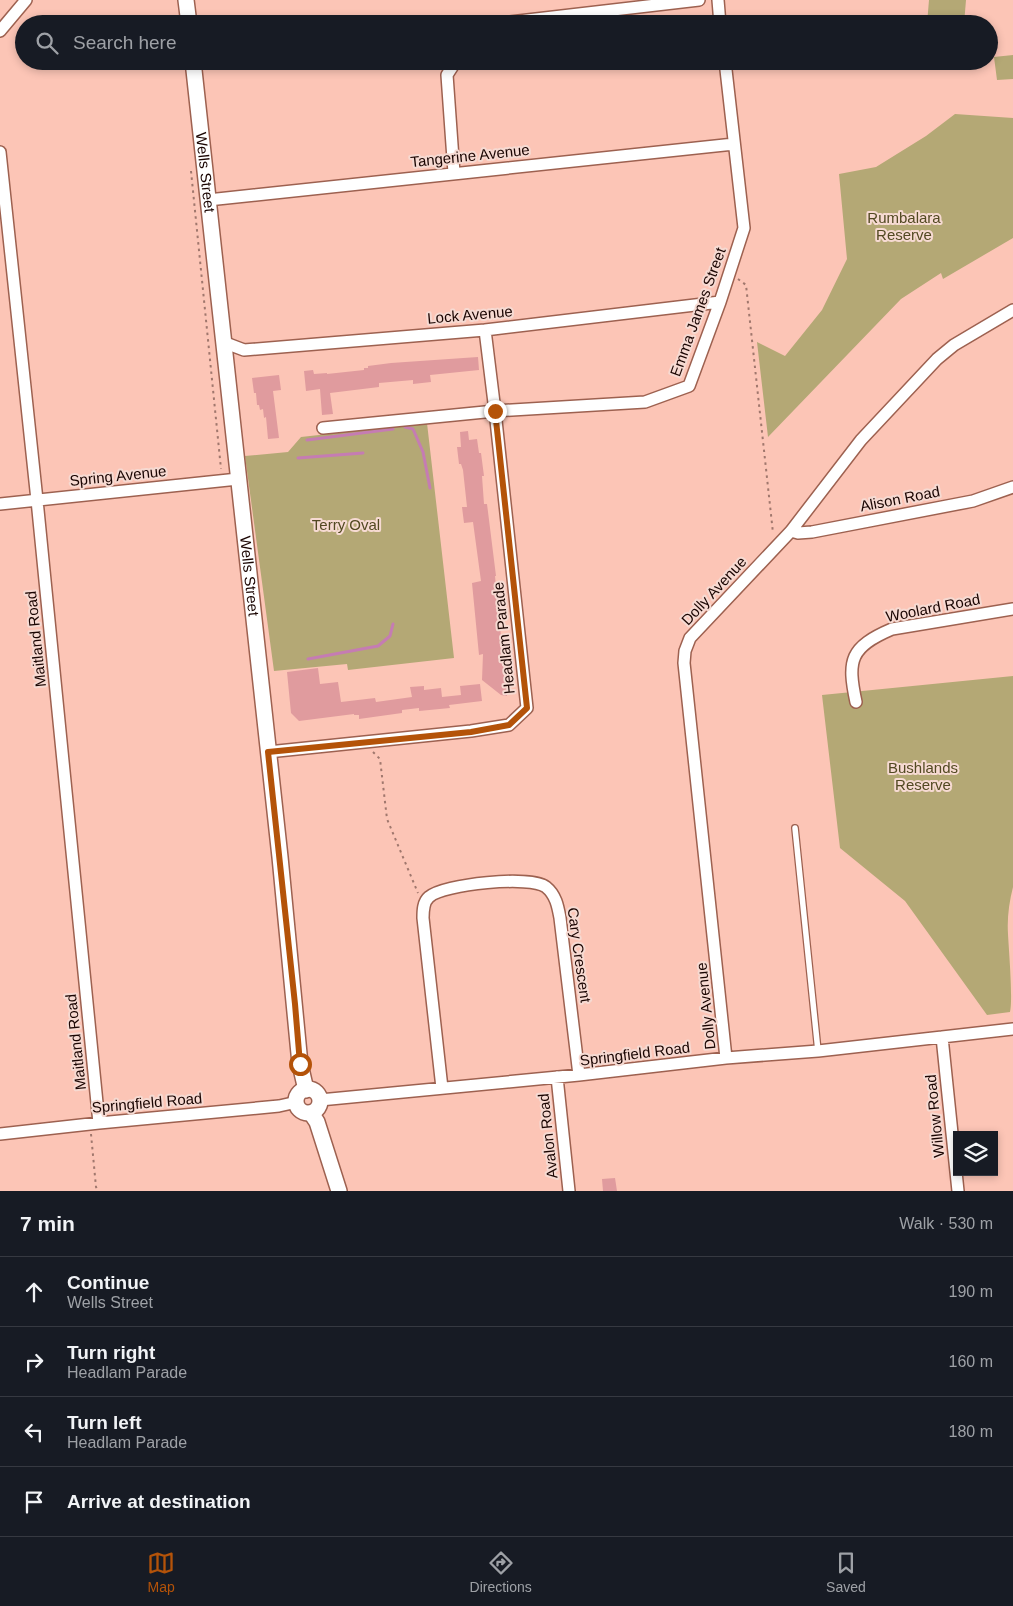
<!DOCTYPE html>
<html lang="en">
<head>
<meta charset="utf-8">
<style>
	:root { --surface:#171b24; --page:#20242c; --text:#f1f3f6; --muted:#9ea1a6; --line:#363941; --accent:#b45309 }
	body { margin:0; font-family:Arial,sans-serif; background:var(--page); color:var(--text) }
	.controls { position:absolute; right:15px; bottom:15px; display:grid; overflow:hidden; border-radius:0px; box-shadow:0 2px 8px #0003 }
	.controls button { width:45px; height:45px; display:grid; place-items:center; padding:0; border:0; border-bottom:1px solid var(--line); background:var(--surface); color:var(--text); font:25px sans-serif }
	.stop { position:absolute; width:15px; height:15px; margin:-11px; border:4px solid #b45309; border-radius:50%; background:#fff }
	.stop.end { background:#b45309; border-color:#fff; box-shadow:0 1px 5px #0008 }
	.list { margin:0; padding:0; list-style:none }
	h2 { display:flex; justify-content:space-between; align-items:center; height:65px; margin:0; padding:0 20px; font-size:21px }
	h2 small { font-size:16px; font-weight:400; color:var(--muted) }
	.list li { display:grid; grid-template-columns:32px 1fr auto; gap:15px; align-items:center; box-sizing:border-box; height:70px; padding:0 20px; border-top:1px solid var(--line) }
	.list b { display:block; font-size:19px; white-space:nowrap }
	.list p { margin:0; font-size:16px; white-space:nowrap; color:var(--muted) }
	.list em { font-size:16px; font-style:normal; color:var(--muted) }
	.icon { flex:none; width:28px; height:28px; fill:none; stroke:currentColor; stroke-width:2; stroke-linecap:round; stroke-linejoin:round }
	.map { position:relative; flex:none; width:1013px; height:1191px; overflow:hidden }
	.search { position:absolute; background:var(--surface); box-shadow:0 2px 8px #0003; left:15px; right:15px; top:15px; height:55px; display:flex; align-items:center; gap:12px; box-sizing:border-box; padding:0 18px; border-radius:28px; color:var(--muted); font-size:19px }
	.sheet { height:345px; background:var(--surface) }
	nav { display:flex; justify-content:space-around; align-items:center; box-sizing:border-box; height:70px; border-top:1px solid var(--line); background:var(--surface); font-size:14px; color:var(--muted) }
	nav a { display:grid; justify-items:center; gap:2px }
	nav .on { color:var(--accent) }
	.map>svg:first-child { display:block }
</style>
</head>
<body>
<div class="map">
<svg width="1013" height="1191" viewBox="0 0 1013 1191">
	<rect width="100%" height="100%" fill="#fcc5b6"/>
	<path fill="#b4a875" d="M929,0H966L964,24H927Z
		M1013,55V79L997,80L994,57Z
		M955,114L1013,118V238L943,279L941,273L901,299L768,437L757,342L785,356L822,310L847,259L839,174L876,167L926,136Z
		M427,423L454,658L348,670L347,664L274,671L245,456L288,452L301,437Z
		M1013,676V887C1009,903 1007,918 1008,934C1009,952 1013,999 1010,1012L987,1015L905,901L840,848L822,695Z"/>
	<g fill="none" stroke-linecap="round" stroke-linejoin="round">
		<path stroke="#c57cb3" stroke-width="3" d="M405,427L413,429L423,452L430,488
			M307,440L393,429
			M298,458L363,453
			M308,659L378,646L390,636L393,624"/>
	</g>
	<path fill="#e09b9e" d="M478,357L479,370L430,375L431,382L413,384V380L379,383V387L330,393L333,414L322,415L320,389L306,391L304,371L313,370L314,374L327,373V374L364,370V368H368V366L391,363Z
		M279,375L281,390L273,391L279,438L268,439L266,417L264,418L263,409L260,410L259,405H257L256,393H254L252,378Z
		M468,431L469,440L477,439L479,453H481L484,476H482L484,504H487L496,576H495L500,627L504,661H505L504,682H507V696L501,695L482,680L483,654L479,655L472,583L481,581L473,522L464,523L462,507H467L463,470L461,464H459L457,447H461L460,432Z
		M318,668L320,684L338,682L341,702L375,698L376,702L412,697L410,687L424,686V690L441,688L442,697L461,695L460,686L480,684L482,701L449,705L450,708L419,711V708L402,710V713L359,719V715H354V714L299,721L291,713L287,672Z
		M615,1178L617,1191H603L602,1179Z"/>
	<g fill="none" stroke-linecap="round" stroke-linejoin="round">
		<g stroke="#9d6150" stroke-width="8">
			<path id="lane" d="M795,828L818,1051"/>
		</g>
		<g stroke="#9d6150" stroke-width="14">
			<path id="street" d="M718,0L720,24
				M506,24L510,22L699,0
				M0,31L26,0
				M0,152L37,500L99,1123
				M454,173L447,75L456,61
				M208,200L734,144
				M223,342L244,350L485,330L720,302
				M323,428L495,411L645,402L689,386L720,302L744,228L725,61
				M0,504L238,479
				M791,531L798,533L812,532L973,501L1013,487
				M856,702C847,660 850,647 892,629L1013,609
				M268,752L471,731L509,725L527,708L495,411L485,330
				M942,1037L958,1191
				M726,1058L684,663L685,651L690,638L791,531L861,440L937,359L954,345L1013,310
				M557,1077L569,1191
				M442,1088L423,918C423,911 423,902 429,897C443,884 531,875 546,887C556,895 558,907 560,918L579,1075
				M320,1100L579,1075L726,1058L818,1051L1013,1029
				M0,1134L99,1123L279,1106L297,1102"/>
		</g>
		<g stroke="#9d6150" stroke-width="18">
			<g id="secondary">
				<path d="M186,0L189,24"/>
				<path id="s1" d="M193,61L280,857L300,1064L306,1090"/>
				<circle cx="308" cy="1101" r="12"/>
				<path d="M311,1113L317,1122L339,1191"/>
			</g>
		</g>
		<path stroke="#a0776d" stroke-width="2" stroke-dasharray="2.5 4" stroke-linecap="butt" d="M191,171L221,469
			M738,279L746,285L773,533
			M373,752L380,759L387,819L418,893
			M91,1134L96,1187L98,1191"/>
		<use href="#lane" stroke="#fff" stroke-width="5.5"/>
		<use href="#street" stroke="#fff" stroke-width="11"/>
		<use href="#secondary" stroke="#fff" stroke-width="15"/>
	</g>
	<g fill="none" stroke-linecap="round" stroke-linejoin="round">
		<path stroke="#b45309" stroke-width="6" d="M300,1064L295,1004L268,752L471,732L509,725L527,708L495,411"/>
	</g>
	<g text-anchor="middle" stroke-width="4" stroke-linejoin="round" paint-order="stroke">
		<g font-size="15" fill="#1a0502" stroke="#f6dad2">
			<text transform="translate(470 156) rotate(-6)" y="5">Tangerine Avenue</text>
			<text dy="5" stroke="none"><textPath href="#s1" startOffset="112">Wells Street</textPath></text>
			<text transform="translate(698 312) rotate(-70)" y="5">Emma James Street</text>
			<text transform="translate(470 315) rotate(-5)" y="5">Lock Avenue</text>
			<text transform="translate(118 476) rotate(-6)" y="5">Spring Avenue</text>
			<text transform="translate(900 499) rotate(-11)" y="5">Alison Road</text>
			<text dy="5" stroke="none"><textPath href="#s1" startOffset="518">Wells Street</textPath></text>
			<text transform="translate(714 591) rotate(-47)" y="5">Dolly Avenue</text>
			<text transform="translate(933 608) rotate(-11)" y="5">Woolard Road</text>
			<text transform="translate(504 638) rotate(-96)" y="5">Headlam Parade</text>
			<text transform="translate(36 639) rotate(-96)" y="5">Maitland Road</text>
			<text transform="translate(579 955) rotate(82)" y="5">Cary Crescent</text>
			<text transform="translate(706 1006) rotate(-96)" y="5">Dolly Avenue</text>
			<text transform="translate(76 1042) rotate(-96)" y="5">Maitland Road</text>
			<text transform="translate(635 1054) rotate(-7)" y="5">Springfield Road</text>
			<text transform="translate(147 1103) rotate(-5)" y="5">Springfield Road</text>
			<text transform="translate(935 1116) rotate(-96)" y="5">Willow Road</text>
			<text transform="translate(548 1136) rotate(-96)" y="5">Avalon Road</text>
		</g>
		<g font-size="15" fill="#524922" stroke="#f6dad2">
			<text x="904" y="223">Rumbalara<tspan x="904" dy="17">Reserve</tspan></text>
			<text x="346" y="530">Terry Oval</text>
			<text x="923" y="773">Bushlands<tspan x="923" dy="17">Reserve</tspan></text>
		</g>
	</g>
</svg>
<div class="controls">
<button><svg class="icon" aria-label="layers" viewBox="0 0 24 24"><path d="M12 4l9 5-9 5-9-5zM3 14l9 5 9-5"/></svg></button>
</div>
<div class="stop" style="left:300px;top:1064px"></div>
<div class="stop end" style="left:495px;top:411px"></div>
<div class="search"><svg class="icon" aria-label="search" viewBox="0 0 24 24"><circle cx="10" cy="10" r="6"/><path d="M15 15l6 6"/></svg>Search here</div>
</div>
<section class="sheet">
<h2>7 min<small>Walk · 530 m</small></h2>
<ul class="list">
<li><svg class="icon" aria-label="ahead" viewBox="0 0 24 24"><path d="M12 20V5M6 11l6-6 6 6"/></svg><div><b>Continue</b><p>Wells Street</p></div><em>190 m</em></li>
<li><svg class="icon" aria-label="right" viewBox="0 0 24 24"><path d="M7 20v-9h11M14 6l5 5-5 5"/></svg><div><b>Turn right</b><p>Headlam Parade</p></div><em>160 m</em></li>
<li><svg class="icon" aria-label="left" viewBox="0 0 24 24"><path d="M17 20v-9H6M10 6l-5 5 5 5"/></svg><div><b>Turn left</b><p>Headlam Parade</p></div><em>180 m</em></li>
<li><svg class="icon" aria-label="arrive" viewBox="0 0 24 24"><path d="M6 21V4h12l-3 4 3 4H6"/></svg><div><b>Arrive at destination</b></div></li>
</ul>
</section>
<nav>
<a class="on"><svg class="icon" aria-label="map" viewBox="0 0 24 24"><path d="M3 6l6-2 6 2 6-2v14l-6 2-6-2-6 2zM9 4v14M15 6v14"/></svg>Map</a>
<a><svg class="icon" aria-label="directions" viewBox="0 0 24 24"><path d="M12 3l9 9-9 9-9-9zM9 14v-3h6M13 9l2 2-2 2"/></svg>Directions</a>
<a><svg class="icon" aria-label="saved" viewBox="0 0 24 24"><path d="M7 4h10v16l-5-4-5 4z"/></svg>Saved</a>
</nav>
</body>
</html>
